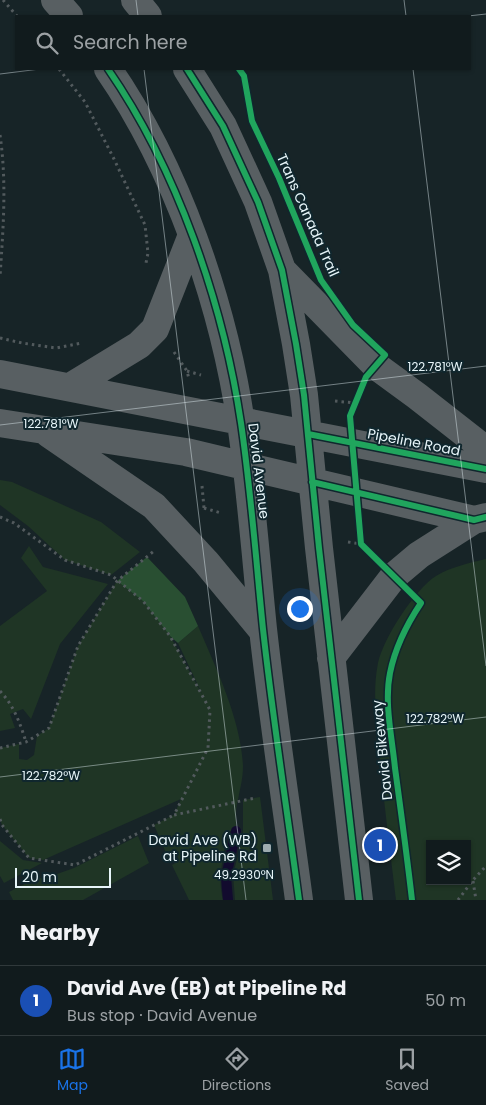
<!DOCTYPE html>
<html lang="en">
<head>
<meta charset="utf-8">
<style>
	:root { --surface:#111b1d; --page:#1e282a; --text:#f1f3f6; --muted:#9ca1a4; --line:#30393b; --accent:#1a73e8 }
	body { margin:0; font-family:Poppins,sans-serif; background:var(--page); color:var(--text) }
	.controls { position:absolute; right:15px; bottom:15px; display:grid; overflow:hidden; border-radius:0px; box-shadow:0 1px 4px #0004 }
	.controls button { width:45px; height:45px; display:grid; place-items:center; padding:0; border:0; border-bottom:1px solid var(--line); background:var(--surface); color:var(--text); font:25px sans-serif }
	.scale { position:absolute; left:15px; bottom:12px; width:96px; box-sizing:border-box; padding-left:5px; border:2px solid #e7f5f9; border-top:0; font-size:14px; line-height:18px; white-space:nowrap; color:#e7f5f9; -webkit-text-stroke:4px #10272e; paint-order:stroke }
	.you { position:absolute; left:299px; top:608px; width:18px; height:18px; margin:-12px; border:4px solid #fff; border-radius:50%; background:#1a73e8; box-shadow:0 0 0 8px #1a73e833 }
	.badge { display:grid; place-items:center; width:32px; height:32px; border-radius:50%; background:var(--accent); color:#fff; font-size:16px; font-weight:700 }
	.pin { position:absolute; translate:-50% -50%; border:2px solid #fff; box-shadow:0 1px 5px #0006 }
	.list { margin:0; padding:0; list-style:none }
	h2 { display:flex; justify-content:space-between; align-items:center; height:65px; margin:0; padding:0 20px; font-size:21px }
	h2 small { font-size:16px; font-weight:400; color:var(--muted) }
	.list li { display:grid; grid-template-columns:32px 1fr auto; gap:15px; align-items:center; box-sizing:border-box; height:70px; padding:0 20px; border-top:1px solid var(--line) }
	.list b { display:block; font-size:19px; white-space:nowrap }
	.list p { margin:0; font-size:16px; white-space:nowrap; color:var(--muted) }
	.list em { font-size:16px; font-style:normal; color:var(--muted) }
	.icon { flex:none; width:28px; height:28px; fill:none; stroke:currentColor; stroke-width:2; stroke-linecap:round; stroke-linejoin:round }
	.map { position:relative; flex:none; width:486px; height:900px; overflow:hidden }
	.search { position:absolute; background:var(--surface); box-shadow:0 1px 4px #0004; left:15px; right:15px; top:15px; height:55px; display:flex; align-items:center; gap:12px; box-sizing:border-box; padding:0 18px; border-radius:0px; color:var(--muted); font-size:19px }
	.sheet { height:135px; background:var(--surface) }
	nav { display:flex; justify-content:space-around; align-items:center; box-sizing:border-box; height:70px; border-top:1px solid var(--line); background:var(--surface); font-size:14px; color:var(--muted) }
	nav a { display:grid; justify-items:center; gap:2px }
	nav .on { color:var(--accent) }
	.map>svg:first-child { display:block }
</style>
</head>
<body>
<div class="map">
<svg width="486" height="900" viewBox="0 0 486 900">
	<rect width="100%" height="100%" fill="#172427"/>
	<path fill="#1f3525" fill-rule="evenodd" d="M0,480L12,482L101,522L140,552L111,575L65,560L28,526L0,505Z
		M29,546L43,567L108,584L60,644L31,719L23,709L10,714L15,728L0,731V626L47,591L21,558Z
		M486,559V900H396C390,851 384,802 379,753C377,723 372,693 378,663C383,639 415,589 436,576C451,567 469,563 486,559ZM430,844H467V881H430Z
		M117,581L143,601L170,636L203,696L178,643L198,626C216,668 241,720 243,766C243,779 240,788 238,800C235,810 236,821 236,831H228C224,853 217,878 223,900H189L172,865L179,861L176,851L167,855L154,825L174,815L181,799L43,860L29,858L2,825L0,819V748L19,744V759L27,760L34,755L37,736L49,728L78,646Z
		M260,797L273,900H235L233,874L243,837V800Z
		M138,836L149,863L83,900H13L9,892L38,877L43,879L74,868Z
		M0,841L23,860L42,863L4,883L0,876Z"/>
	<path fill="#294f32" d="M147,557L185,597L198,626L178,643L170,636L143,601L117,581Z"/>
	<g fill="none" stroke-linecap="round" stroke-linejoin="round">
		<path stroke="#120b2e" stroke-width="10" d="M228,900L226,877L236,831"/>
		<path stroke="#525a5d" stroke-width="3" stroke-dasharray="2.5 4" stroke-linecap="butt" d="M3,0L17,16
			M59,69L85,102L114,159L145,225L148,253L146,263
			M0,135C7,183 3,230 0,277
			M0,338L22,343L56,348L82,343
			M174,352L187,371L189,379
			M187,371L201,375
			M335,401L355,403
			M202,486L204,508
			M204,508L221,513
			M0,517L14,523L65,560L111,575L143,601L170,636L210,710L208,748L174,815L255,798
			M348,542L361,544
			M0,691C14,706 20,723 26,742
			M0,748L26,742L49,728L78,646L117,581L154,551
			M0,819L2,825L29,858L75,865L174,815
			M473,881L476,900
			M458,900L473,880L486,866"/>
		<path stroke="#585f62" stroke-width="28" d="M55,0L69,16
			M135,0L148,16
			M108,69C177,169 223,303 241,423C251,491 256,560 263,629C273,720 287,810 299,900
			M187,69L223,126L258,202L282,270L296,344L304,395L319,548L359,900
			M282,270L376,366L417,396L486,450
			M0,374L486,469
			M70,387L139,345L155,329L192,235
			M0,423L186,452L474,520L486,517
			M49,434L154,506L206,562L263,631
			M331,658L394,576L419,555L474,520"/>
		<g stroke="#10272e" stroke-width="9">
			<path id="cycleway" d="M108,69C177,169 223,303 241,423C251,491 256,560 263,629C273,720 287,810 299,900
				M187,69L223,126L258,202L282,270L296,344L304,395L319,548L359,900
				M239,69L244,76L252,121L279,178L321,280L353,325L385,355L366,377L350,416L361,544L421,603C407,624 395,648 390,673C384,703 392,737 395,768C401,812 407,856 412,900
				M308,434L486,469
				M312,482L474,520L486,517"/>
		</g>
		<use href="#cycleway" stroke="#20a55d" stroke-width="6"/>
	</g>
	<path fill="none" stroke="#e7f5f9" stroke-width="1" stroke-opacity="0.45" d="M136,0L138,16M404,0L406,16M468,16L486,14M144,69L246,900M413,69L486,666M0,74L40,69M0,425L486,366M0,777L486,717"/>
	<rect fill="#9eacb0" stroke="#10272e" stroke-width="2" x="262" y="843" width="10" height="10" rx="2.5"/>
	<g text-anchor="middle" stroke-width="4" stroke-linejoin="round" paint-order="stroke">
		<g font-size="14" fill="#e7f5f9" stroke="#10272e">
			<text transform="translate(308 215) rotate(66)" y="5">Trans Canada Trail</text>
			<text transform="translate(414 442) rotate(11)" y="5">Pipeline Road</text>
			<text transform="translate(259 471) rotate(83)" y="5">David Avenue</text>
			<text transform="translate(382 750) rotate(-96)" y="5">David Bikeway</text>
		</g>
		<g font-size="14" fill="#e7f5f9" stroke="#10272e" text-anchor="end">
			<text x="257" y="845">David Ave (WB)<tspan x="257" dy="16">at Pipeline Rd</tspan></text>
		</g>
	</g>
	<g font-size="12" text-anchor="middle" fill="#e7f5f9" stroke="#10272e" stroke-width="4" stroke-linejoin="round" paint-order="stroke">
		<text x="435" y="371">122.781°W</text>
		<text x="51" y="428">122.781°W</text>
		<text x="435" y="723">122.782°W</text>
		<text x="51" y="780">122.782°W</text>
		<text x="244" y="879">49.2930°N</text>
	</g>
</svg>
<div class="controls">
<button><svg class="icon" aria-label="layers" viewBox="0 0 24 24"><path d="M12 4l9 5-9 5-9-5zM3 14l9 5 9-5"/></svg></button>
</div>
<div class="scale">20 m</div>
<div class="you"></div>
<div class="pin badge" style="left:380px;top:845px;background:#1a4fb4">1</div>
<div class="search"><svg class="icon" aria-label="search" viewBox="0 0 24 24"><circle cx="10" cy="10" r="6"/><path d="M15 15l6 6"/></svg>Search here</div>
</div>
<section class="sheet">
<h2>Nearby<small></small></h2>
<ul class="list">
<li><span class="badge" style="background:#1a4fb4">1</span><div><b>David Ave (EB) at Pipeline Rd</b><p>Bus stop · David Avenue</p></div><em>50 m</em></li>
</ul>
</section>
<nav>
<a class="on"><svg class="icon" aria-label="map" viewBox="0 0 24 24"><path d="M3 6l6-2 6 2 6-2v14l-6 2-6-2-6 2zM9 4v14M15 6v14"/></svg>Map</a>
<a><svg class="icon" aria-label="directions" viewBox="0 0 24 24"><path d="M12 3l9 9-9 9-9-9zM9 14v-3h6M13 9l2 2-2 2"/></svg>Directions</a>
<a><svg class="icon" aria-label="saved" viewBox="0 0 24 24"><path d="M7 4h10v16l-5-4-5 4z"/></svg>Saved</a>
</nav>
</body>
</html>
